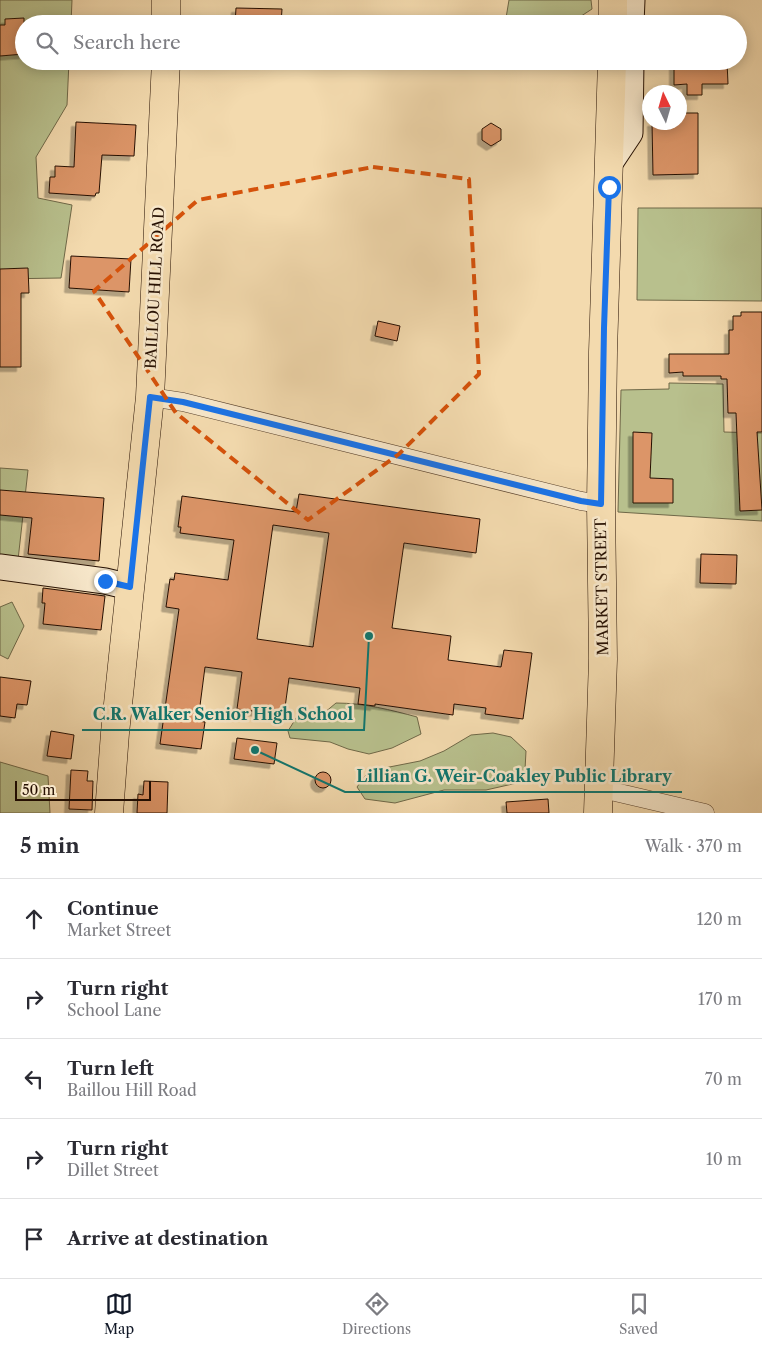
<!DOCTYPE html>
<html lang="en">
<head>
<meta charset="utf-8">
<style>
	:root { --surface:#fff; --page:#f2f2f3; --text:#2b2b33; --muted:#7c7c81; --line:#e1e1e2; --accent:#111827 }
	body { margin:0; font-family:"Libre Caslon Text",serif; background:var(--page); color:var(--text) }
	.compass { position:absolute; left:642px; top:85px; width:45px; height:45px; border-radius:50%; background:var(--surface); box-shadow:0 2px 12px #0003; rotate:355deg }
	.scale { position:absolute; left:15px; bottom:12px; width:136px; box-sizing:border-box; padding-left:5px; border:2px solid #261002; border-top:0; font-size:14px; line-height:18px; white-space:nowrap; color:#261002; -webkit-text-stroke:4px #f7e7ca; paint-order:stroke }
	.stop { position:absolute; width:15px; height:15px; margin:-11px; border:4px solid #1a73e8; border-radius:50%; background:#fff }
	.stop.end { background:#1a73e8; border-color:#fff; box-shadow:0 1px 5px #0008 }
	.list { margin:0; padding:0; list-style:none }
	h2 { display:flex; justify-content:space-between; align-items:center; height:65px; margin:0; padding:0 20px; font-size:21px }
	h2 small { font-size:16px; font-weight:400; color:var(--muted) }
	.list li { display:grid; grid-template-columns:32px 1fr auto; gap:15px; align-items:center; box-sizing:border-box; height:80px; padding:0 20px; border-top:1px solid var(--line) }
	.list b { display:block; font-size:19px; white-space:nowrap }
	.list p { margin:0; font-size:16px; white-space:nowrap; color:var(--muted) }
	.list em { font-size:16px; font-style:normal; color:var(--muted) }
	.icon { flex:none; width:28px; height:28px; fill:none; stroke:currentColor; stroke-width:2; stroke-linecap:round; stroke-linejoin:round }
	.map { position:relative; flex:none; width:762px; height:813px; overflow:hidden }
	.search { position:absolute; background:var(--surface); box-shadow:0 2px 12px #0003; left:15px; right:15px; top:15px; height:55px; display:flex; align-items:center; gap:12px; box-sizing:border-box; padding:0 18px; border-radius:28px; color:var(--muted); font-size:19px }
	.sheet { height:465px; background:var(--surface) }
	nav { display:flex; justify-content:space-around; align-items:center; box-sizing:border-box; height:70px; border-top:1px solid var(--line); background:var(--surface); font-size:14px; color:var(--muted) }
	nav a { display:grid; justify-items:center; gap:2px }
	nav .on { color:var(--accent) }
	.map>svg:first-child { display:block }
</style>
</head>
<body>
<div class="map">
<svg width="762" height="813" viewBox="0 0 762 813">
	<defs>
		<filter id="shadow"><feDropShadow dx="-4.5" dy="4.5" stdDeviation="0" flood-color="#0004"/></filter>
	</defs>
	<rect width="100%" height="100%" fill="#f3daae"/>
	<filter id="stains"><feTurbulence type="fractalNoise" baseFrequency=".004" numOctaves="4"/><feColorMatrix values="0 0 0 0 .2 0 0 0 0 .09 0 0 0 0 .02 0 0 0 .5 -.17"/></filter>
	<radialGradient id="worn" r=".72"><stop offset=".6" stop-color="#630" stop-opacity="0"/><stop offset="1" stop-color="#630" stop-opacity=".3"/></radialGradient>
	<path fill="#b8c08d" stroke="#6f6848" d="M0,0H72L71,24H24V61H69L67,105L36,157L38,198L72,205L61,278L0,279Z
		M509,0H591L592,9L569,24H505Z
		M638,208H762V301L637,300Z
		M669,383L723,384L724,432L762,433V521L618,512L621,390L669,389Z
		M0,468L28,470L18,560L0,558Z
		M12,602L24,626L8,659L0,655V607Z
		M336,703C364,703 391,710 417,717L421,734L392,748L369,754L348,749L330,742L290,738L288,731L298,715L318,718Z
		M493,733L511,737L526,751L525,770L517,783L486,790H444L395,803L365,799L357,787L369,771L420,761L444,751L471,735Z
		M0,762L48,776L50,813H0Z"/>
	<path fill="#dc9568" stroke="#261002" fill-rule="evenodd" filter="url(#shadow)" d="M236,8L282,9L281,24H235Z
		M24,18V54L0,56V25H5V19Z
		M674,61H727L728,84H702V95H687V84L674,85Z
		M680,113H698V174L653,175L652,122H680Z
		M76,122L136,125L134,156L102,155L99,193H96L95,196L49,193L50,177H55V166L74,167Z
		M491,123L501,129V140L491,146L482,140V129Z
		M71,256L131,259L129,292L69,288Z
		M28,268L29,293H21V367H0V269Z
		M741,312H762V432H757L762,510L740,511L736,413H728L727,379H721V376H683V372L669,373V354H729V330H733V316H741Z
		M378,321L400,326L397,341L375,336Z
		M633,432L652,433L650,478L673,479V503H633Z
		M0,490L104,498L99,561L28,554L32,518L0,515Z
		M299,494L480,519L476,553L404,543L392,628L451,636L448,660L501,667L504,650L532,653L523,719L485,714L486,708L454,704L453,715L375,704V706L358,704L360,688L289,678L284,715L237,709L242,672L205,667L198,721L205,722L201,749L160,744L179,609L166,607L170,579L174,580L175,573L228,580L234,540L180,533L181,527H178L182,496L296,512ZM273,525L329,533L313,647L257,639Z
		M701,554L737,555L736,584L700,583Z
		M43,588L105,596L101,630L43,624L45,603H42Z
		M0,677L31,681L27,705L17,704L15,718L0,716Z
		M51,731L74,735L71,759L47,756Z
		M237,738L277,743L274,764L234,759Z
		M71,770L88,771L87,781H93L92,810L69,809Z
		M315 780a8 8 0 1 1 16 0a8 8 0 1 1-16 0Z
		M144,781L168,782L167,813H137L138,794L143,795Z
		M548,799L549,813H507L506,802Z"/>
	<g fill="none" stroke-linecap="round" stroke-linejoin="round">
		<g stroke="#59422d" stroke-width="19">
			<path id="street" d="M150,397L183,402L581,501L601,504
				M598,788L705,813"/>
		</g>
		<g stroke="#261002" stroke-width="27">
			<path id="secondary" d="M631,24L632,0
				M610,163L630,133L631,61
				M0,567L105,581L130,587"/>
		</g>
		<g stroke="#261002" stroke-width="29">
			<path id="primary" d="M166,0V24
				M613,24V0
				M109,813L115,733L150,397L166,61
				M598,813L603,659L601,504L603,352L612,61"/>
		</g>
		<use href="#street" stroke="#f7e7ca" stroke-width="18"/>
		<use href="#secondary" stroke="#f7e7ca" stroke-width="25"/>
		<use href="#primary" stroke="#f3daae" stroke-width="28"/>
	</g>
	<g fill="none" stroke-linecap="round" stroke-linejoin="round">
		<path stroke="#1a73e8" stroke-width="6" d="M105,581L130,587L150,397L183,402L581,501L601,504L604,328L609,187"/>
	</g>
	<path fill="none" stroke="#d5520b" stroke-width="4" stroke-dasharray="10 6" stroke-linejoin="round" d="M373,167L469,179L479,374L399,454L308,520L176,413L94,291L198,200Z"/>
	<g text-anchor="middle" stroke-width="5" stroke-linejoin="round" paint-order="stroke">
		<g font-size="15" fill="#261002" stroke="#f7e7ca">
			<text transform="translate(155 288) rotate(-87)" y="5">BAILLOU HILL ROAD</text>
			<text transform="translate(602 587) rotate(-91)" y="5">MARKET STREET</text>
		</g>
	</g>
	<path fill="none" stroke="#0f766e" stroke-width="2" d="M369 636L364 730H82M255 750L345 792H682"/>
	<g fill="#0f766e" stroke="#f7e7ca" stroke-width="2">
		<circle cx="369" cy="636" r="5"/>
		<circle cx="255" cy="750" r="5"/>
	</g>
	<g font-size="16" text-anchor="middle" font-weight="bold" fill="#0f766e" stroke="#f7e7ca" stroke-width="5" stroke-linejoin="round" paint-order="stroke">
		<text x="223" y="720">C.R. Walker Senior High School</text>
		<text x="514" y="782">Lillian G. Weir-Coakley Public Library</text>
	</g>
	<rect width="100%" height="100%" filter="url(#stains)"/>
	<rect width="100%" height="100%" fill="url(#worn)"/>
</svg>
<svg class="compass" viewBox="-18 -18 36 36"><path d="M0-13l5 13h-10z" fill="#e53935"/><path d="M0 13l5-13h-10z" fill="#7c7c81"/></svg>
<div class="scale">50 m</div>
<div class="stop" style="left:609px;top:187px"></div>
<div class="stop end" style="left:105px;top:581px"></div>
<div class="search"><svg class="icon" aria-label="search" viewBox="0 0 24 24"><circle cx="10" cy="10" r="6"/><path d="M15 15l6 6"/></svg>Search here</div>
</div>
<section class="sheet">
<h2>5 min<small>Walk · 370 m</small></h2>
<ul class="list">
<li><svg class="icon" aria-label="ahead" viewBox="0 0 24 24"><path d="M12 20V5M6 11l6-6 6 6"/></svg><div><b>Continue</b><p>Market Street</p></div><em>120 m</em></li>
<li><svg class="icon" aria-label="right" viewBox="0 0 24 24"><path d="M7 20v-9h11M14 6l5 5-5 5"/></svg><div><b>Turn right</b><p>School Lane</p></div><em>170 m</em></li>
<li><svg class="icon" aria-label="left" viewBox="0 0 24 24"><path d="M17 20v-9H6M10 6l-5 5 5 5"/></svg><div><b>Turn left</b><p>Baillou Hill Road</p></div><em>70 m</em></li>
<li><svg class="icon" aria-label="right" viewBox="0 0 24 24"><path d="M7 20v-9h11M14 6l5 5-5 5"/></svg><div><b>Turn right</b><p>Dillet Street</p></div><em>10 m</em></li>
<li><svg class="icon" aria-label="arrive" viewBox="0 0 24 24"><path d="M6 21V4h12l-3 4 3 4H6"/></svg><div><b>Arrive at destination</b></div></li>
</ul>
</section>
<nav>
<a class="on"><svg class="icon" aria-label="map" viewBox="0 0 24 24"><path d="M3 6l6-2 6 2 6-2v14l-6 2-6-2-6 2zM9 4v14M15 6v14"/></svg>Map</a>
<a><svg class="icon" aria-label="directions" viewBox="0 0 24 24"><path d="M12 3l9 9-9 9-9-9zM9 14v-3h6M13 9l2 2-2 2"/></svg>Directions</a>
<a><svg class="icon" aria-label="saved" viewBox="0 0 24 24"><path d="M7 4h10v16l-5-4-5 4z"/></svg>Saved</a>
</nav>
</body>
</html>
